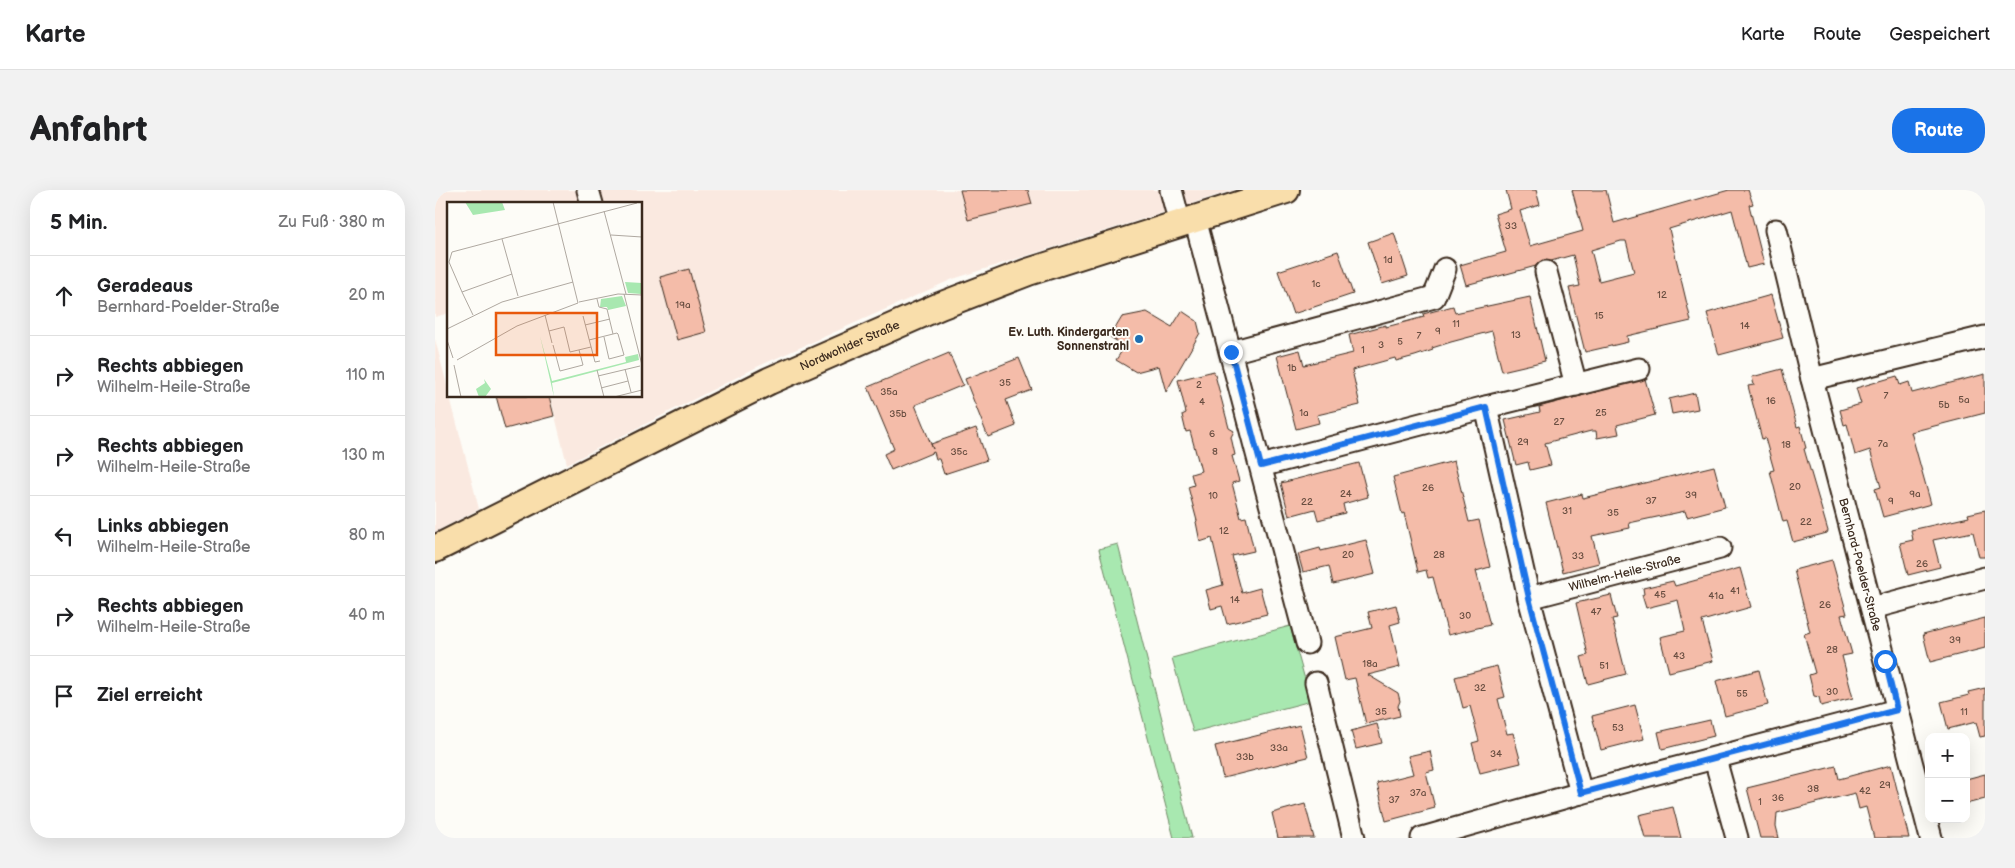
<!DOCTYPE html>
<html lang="de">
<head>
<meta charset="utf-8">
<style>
	:root { --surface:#fff; --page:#f2f2f2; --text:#202124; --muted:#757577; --line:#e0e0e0; --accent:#1a73e8 }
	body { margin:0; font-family:"Balsamiq Sans",sans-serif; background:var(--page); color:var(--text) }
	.controls { position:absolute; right:15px; bottom:15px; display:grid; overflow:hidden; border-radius:10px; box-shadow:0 5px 20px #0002 }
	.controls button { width:45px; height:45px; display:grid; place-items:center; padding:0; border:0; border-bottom:1px solid var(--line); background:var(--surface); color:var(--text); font:25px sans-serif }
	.stop { position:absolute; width:15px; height:15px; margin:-11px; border:4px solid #1a73e8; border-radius:50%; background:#fff }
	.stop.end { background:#1a73e8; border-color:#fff; box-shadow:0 1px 5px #0008 }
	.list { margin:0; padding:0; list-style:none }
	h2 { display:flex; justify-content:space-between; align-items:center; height:65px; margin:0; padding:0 20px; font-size:21px }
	h2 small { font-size:16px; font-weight:400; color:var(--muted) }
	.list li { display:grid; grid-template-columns:32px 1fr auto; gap:15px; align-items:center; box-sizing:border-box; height:80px; padding:0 20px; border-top:1px solid var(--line) }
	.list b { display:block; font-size:19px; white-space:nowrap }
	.list p { margin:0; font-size:16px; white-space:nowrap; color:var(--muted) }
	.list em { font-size:16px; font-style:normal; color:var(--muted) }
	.icon { flex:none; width:28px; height:28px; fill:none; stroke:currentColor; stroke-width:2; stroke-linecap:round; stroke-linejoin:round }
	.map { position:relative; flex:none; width:1550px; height:648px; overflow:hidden; border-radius:20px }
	header { display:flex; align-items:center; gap:30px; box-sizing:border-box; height:70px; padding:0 25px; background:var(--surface); border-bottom:1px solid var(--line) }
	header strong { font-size:24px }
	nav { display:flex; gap:28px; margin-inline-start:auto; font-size:18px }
	.intro { display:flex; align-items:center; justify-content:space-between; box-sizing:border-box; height:120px; padding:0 30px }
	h1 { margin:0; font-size:35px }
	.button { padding:12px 22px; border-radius:20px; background:var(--accent); color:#fff; font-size:18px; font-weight:700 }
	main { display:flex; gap:30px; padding:0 30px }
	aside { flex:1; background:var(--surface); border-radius:20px; box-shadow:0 5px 20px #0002 }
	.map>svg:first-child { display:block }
</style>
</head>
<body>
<header>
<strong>Karte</strong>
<nav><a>Karte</a><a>Route</a><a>Gespeichert</a></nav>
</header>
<div class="intro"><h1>Anfahrt</h1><a class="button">Route</a></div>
<main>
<aside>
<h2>5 Min.<small>Zu Fuß · 380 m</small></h2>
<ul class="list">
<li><svg class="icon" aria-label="ahead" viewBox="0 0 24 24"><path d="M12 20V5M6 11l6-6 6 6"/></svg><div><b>Geradeaus</b><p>Bernhard-Poelder-Straße</p></div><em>20 m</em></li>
<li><svg class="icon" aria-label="right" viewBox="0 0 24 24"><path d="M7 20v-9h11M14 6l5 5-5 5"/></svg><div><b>Rechts abbiegen</b><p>Wilhelm-Heile-Straße</p></div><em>110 m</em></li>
<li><svg class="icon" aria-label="right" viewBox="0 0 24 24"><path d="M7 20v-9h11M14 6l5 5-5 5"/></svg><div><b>Rechts abbiegen</b><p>Wilhelm-Heile-Straße</p></div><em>130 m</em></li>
<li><svg class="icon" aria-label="left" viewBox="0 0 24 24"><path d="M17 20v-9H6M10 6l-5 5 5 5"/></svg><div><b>Links abbiegen</b><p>Wilhelm-Heile-Straße</p></div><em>80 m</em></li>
<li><svg class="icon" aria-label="right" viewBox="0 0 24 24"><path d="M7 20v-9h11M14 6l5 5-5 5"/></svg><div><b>Rechts abbiegen</b><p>Wilhelm-Heile-Straße</p></div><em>40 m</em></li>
<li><svg class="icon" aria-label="arrive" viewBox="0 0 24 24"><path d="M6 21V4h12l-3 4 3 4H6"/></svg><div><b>Ziel erreicht</b></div></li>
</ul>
</aside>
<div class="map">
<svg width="1550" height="648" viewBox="0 0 1550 648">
	<rect width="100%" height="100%" fill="#fdfcf7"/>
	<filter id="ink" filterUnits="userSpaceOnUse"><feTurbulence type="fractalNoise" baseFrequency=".02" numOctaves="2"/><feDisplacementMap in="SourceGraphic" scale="10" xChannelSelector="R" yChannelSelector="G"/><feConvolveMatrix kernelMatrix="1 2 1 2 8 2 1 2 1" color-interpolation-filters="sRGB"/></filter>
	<g filter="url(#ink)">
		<path fill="#fae9e0" d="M0,0H799L518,89L324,176L132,274L115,206H206V14H14V123L0,127Z
			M0,149L44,319L0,342Z"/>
		<path fill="#a8e8b0" stroke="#728967" d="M683,354V355L757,648H739L664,359Z
			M855,436L876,511L758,542L737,468Z"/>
		<path fill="#f4bca9" stroke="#3b2a1e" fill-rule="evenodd" d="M525,0H593L597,14L533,30Z
			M1071,0H1101L1105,15L1085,21L1095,56L1148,41L1137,0H1171L1179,33L1294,0H1313L1318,14L1314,15L1329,74L1312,78L1297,20L1234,39L1256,131L1192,146L1193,152L1150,162L1134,98L1145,96L1138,65L1116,71L1107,70L1101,76L1031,95L1025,75L1071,62L1060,24L1076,19ZM1186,51H1191L1199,82L1164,91L1156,60Z
			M959,43L973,86L947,94L933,52Z
			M903,61L918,104L858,124L843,81Z
			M254,79L271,142L242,150L225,87Z
			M1336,105L1348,148L1284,165L1272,123Z
			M1095,107L1110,171L1067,181L1057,141L1016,152L997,158L998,160L980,166L961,171L960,168L917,180L925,215L882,225L884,233L861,239L842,166L865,160L869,175L918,163L914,145L951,135V137L989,127L988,124L1018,116L1020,123Z
			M747,121L762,131L765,143L731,202L724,176L701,182L681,170L690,156L675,147L687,127L712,122L737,137Z
			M514,163L528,195L480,215L498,259L496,254L541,238L552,270L509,284L504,269H501L499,262L456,280L449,264L459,259L433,197Z
			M584,168L597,200L571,210L581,236L553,247L530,189Z
			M1347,179L1362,237L1365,236L1371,258L1369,259L1393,341L1392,343L1358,352L1352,331L1348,332L1335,281L1339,280L1330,248L1327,249L1313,196L1319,195L1317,187Z
			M779,181L794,238L799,241L796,247L800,265L797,266L804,291L797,293L806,328L811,327L819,361L797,366L807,403L825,398L832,424L792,434L787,416L776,419L771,400L788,395L777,348L765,352L761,332L762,331L753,297L759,295L756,284L766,281L755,241L751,242L747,225L751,223L743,190Z
			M1550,184V223L1476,242L1496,314L1448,327L1440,299L1446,297L1435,260L1420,265L1412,234L1409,235L1405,220L1426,214L1421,198L1462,186L1465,195L1474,192L1477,203Z
			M1210,189L1220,225L1182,235L1184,244L1162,248L1161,241H1156L1110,253L1116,275L1095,280L1093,272L1081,275L1070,230L1105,222L1104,217L1111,215Z
			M1260,203L1263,219L1237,224L1234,209Z
			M61,206H114L119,226L70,239Z
			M1019,271L1034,332L1044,330L1055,377L1041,381L1055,435L1013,445L998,387L993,388L991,380L983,382L969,323L967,324L958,287Z
			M924,273L933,307L908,314L910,323L883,330L880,319L854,326L846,293Z
			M1279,276L1290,317L1252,327L1250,321L1194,333L1195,338L1157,346L1164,373L1128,382L1111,313L1147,304L1148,308Z
			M1550,320V367H1544L1538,342L1498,350L1505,377L1473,385L1465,353L1478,350L1476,340L1534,327L1533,324Z
			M931,350L940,384L898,394L894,376L868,382L863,364L885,358L886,361Z
			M1397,370L1412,424L1406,425L1417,464L1407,466L1418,508L1386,516L1384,507L1379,506L1374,485L1380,483L1369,444L1375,442L1359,380Z
			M1305,378L1316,417L1267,431L1278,471L1234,482L1225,447L1250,441L1243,410L1211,418L1207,405L1209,404L1208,398L1238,391L1240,396Z
			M1176,405L1182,428L1177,429L1191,484L1153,494L1146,467L1153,465L1141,413Z
			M961,415L965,432L955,435L965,477L933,485L963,503L965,511L963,516L965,526L931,534L920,488L910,490L900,447L937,438L933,422Z
			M1550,428V458L1495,472L1488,444Z
			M1062,476L1070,507L1063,509L1072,544L1078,543L1086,573L1045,583L1037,553L1044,551L1035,516L1028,518L1020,487Z
			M1324,480L1333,515L1290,526L1281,491Z
			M1550,498V546L1545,547L1541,532L1513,539L1506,512L1534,505L1533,502Z
			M1200,515L1209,549L1166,560L1157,526Z
			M1275,530L1279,546L1227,559L1223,542Z
			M942,534L947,553L921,559L916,541Z
			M865,535L873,567L788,588L780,556Z
			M995,561L999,580L991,582L1000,618L951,631L942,593L978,584L973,566Z
			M1456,575L1474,648H1439L1431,617L1424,619L1420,603L1342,623L1341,636L1344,648H1325L1312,598L1401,576L1404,589Z
			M1550,584V609L1531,614V589Z
			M870,614L879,648H843L837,623Z
			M1238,617L1246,648H1210L1204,625Z"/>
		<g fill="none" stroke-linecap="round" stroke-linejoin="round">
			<g stroke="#3b2a1e" stroke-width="25">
				<g id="minor">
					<path d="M153,0L157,14"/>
					<path d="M736,0L745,34"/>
					<path d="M760,29L872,453"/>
					<path id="s1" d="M1341,40L1377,189L1496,648"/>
					<path d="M1111,82L1141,195"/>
					<path d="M796,162L999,107L1010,79"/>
					<path d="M1377,189L1550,147"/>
					<path d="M1051,217L1204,179"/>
					<path d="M826,276L1051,217L1094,408L1146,603L1462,520"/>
					<path id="s2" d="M1094,408L1285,358"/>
					<path d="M1437,418L1550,388"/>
					<path d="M881,493L919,648"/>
					<path d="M1280,569L1302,648"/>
					<path d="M987,648L1146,603"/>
				</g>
			</g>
			<g stroke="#3b2a1e" stroke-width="30">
				<g id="major">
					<path id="s3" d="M0,359L334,191L505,116L593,82L851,0"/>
				</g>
			</g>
			<use href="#minor" stroke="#fdfcf7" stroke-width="21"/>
			<use href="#major" stroke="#f9deab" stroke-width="26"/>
		</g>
	</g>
	<g fill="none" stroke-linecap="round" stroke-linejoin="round" filter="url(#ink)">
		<path stroke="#1a73e8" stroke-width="6" d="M796,162L826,276L1051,217L1094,408L1146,603L1462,520L1450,471"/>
	</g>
	<circle fill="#1f6fb2" stroke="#fdfcf7" stroke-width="2" cx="704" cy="149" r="5"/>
	<g text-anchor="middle" stroke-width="4" stroke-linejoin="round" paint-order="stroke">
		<g font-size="10" fill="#694e41">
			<text x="1076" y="39">33</text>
			<text x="953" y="73">1d</text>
			<text x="881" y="97">1c</text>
			<text x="1227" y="108">12</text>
			<text x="248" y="118">19a</text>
			<text x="1164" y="129">15</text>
			<text x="1021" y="137">11</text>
			<text x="1310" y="139">14</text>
			<text x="1003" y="144">9</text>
			<text x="1081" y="148">13</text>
			<text x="984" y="149">7</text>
			<text x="965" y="155">5</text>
			<text x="946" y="158">3</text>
			<text x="928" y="163">1</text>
			<text x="857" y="181">1b</text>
			<text x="570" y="196">35</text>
			<text x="764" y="198">2</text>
			<text x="454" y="205">35a</text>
			<text x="1451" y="209">7</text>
			<text x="1529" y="213">5a</text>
			<text x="1336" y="214">16</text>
			<text x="767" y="215">4</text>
			<text x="1509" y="218">5b</text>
			<text x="869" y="226">1a</text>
			<text x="1166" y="226">25</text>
			<text x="463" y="227">35b</text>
			<text x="1124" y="235">27</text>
			<text x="777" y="247">6</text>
			<text x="1088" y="255">29</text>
			<text x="1448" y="257">7a</text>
			<text x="1351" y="258">18</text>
			<text x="524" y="265">35c</text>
			<text x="780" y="265">8</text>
			<text x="1360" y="300">20</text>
			<text x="993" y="301">26</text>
			<text x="911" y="307">24</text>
			<text x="1480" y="307">9a</text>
			<text x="1256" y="308">39</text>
			<text x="778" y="309">10</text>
			<text x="1216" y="314">37</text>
			<text x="1456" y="314">9</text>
			<text x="872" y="315">22</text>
			<text x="1132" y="324">31</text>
			<text x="1178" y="326">35</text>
			<text x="1371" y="335">22</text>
			<text x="789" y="344">12</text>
			<text x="913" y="368">20</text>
			<text x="1004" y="368">28</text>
			<text x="1143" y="369">33</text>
			<text x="1487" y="377">26</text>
			<text x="1300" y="404">41</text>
			<text x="1225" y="408">45</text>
			<text x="1281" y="409">41a</text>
			<text x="800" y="413">14</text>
			<text x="1390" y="418">26</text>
			<text x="1161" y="425">47</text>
			<text x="1030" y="429">30</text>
			<text x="1520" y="453">39</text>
			<text x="1397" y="463">28</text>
			<text x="1244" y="469">43</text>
			<text x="935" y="477">18a</text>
			<text x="1169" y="479">51</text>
			<text x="1045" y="501">32</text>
			<text x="1397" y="505">30</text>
			<text x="1307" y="507">55</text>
			<text x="946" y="525">35</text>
			<text x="1529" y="525">11</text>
			<text x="1183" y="541">53</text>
			<text x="844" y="561">33a</text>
			<text x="1061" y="567">34</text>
			<text x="810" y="570">33b</text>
			<text x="1450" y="598">29</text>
			<text x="1378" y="602">38</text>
			<text x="1430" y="604">42</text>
			<text x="983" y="606">37a</text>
			<text x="1343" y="611">36</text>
			<text x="959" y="613">37</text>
			<text x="1325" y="615">1</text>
		</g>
		<g font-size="12" font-weight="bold" fill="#3b2a1e" stroke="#fdfcf7" text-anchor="end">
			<text x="694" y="146">Ev. Luth. Kindergarten<tspan x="694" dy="14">Sonnenstrahl</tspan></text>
		</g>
		<g font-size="12" fill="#3b2a1e" stroke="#fdfcf7">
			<text dy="4" stroke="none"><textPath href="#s3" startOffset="462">Nordwohlder Straße</textPath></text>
			<text dy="4" stroke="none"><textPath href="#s1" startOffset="345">Bernhard-Poelder-Straße</textPath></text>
			<text dy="4" stroke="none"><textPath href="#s2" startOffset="99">Wilhelm-Heile-Straße</textPath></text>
		</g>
	</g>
	<g transform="translate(12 12)">
		<rect width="195" height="195" fill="#fdfcf7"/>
		<path d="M18,0H55L58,8L26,13ZM178,80L195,81L194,92L181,91ZM175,94L179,104L161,108L160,105H153L154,97ZM93,134L105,179L179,160L178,155L191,152L192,158L105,181L107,195ZM37,177L44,187L38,195H32L29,187L38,181Z" fill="#a8e8b0"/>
		<path fill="none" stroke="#afa8a0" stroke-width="1" d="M157,9L179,92M164,33L195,35M55,37L71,94M15,90L2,60L5,50L190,1M177,92L195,163M150,97L152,105L160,107L166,132M132,100L171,92L195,93M26,113L15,90L65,72M98,113L105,141M136,114L148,160L153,159M138,123L163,117M0,127L55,100L126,80M102,129L117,125L123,150L144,145M0,138L6,156M142,138L170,131L171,132L177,153L162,157L157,135M106,143L113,169L136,163L132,148M10,158L70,124L131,101L106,0M7,163L14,195M178,167L184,190M150,168L157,195M151,174L193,164M154,186L181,179M167,195L195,188"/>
		<path fill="#e8590c" fill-opacity="0.15" stroke="#e8590c" stroke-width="2.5" d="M49,111H150V153H49Z"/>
		<rect width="195" height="195" fill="none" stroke="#3b2a1e" stroke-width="2.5"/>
	</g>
</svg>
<div class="controls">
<button>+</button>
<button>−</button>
</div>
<div class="stop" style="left:1450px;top:471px"></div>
<div class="stop end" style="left:796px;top:162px"></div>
</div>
</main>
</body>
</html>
